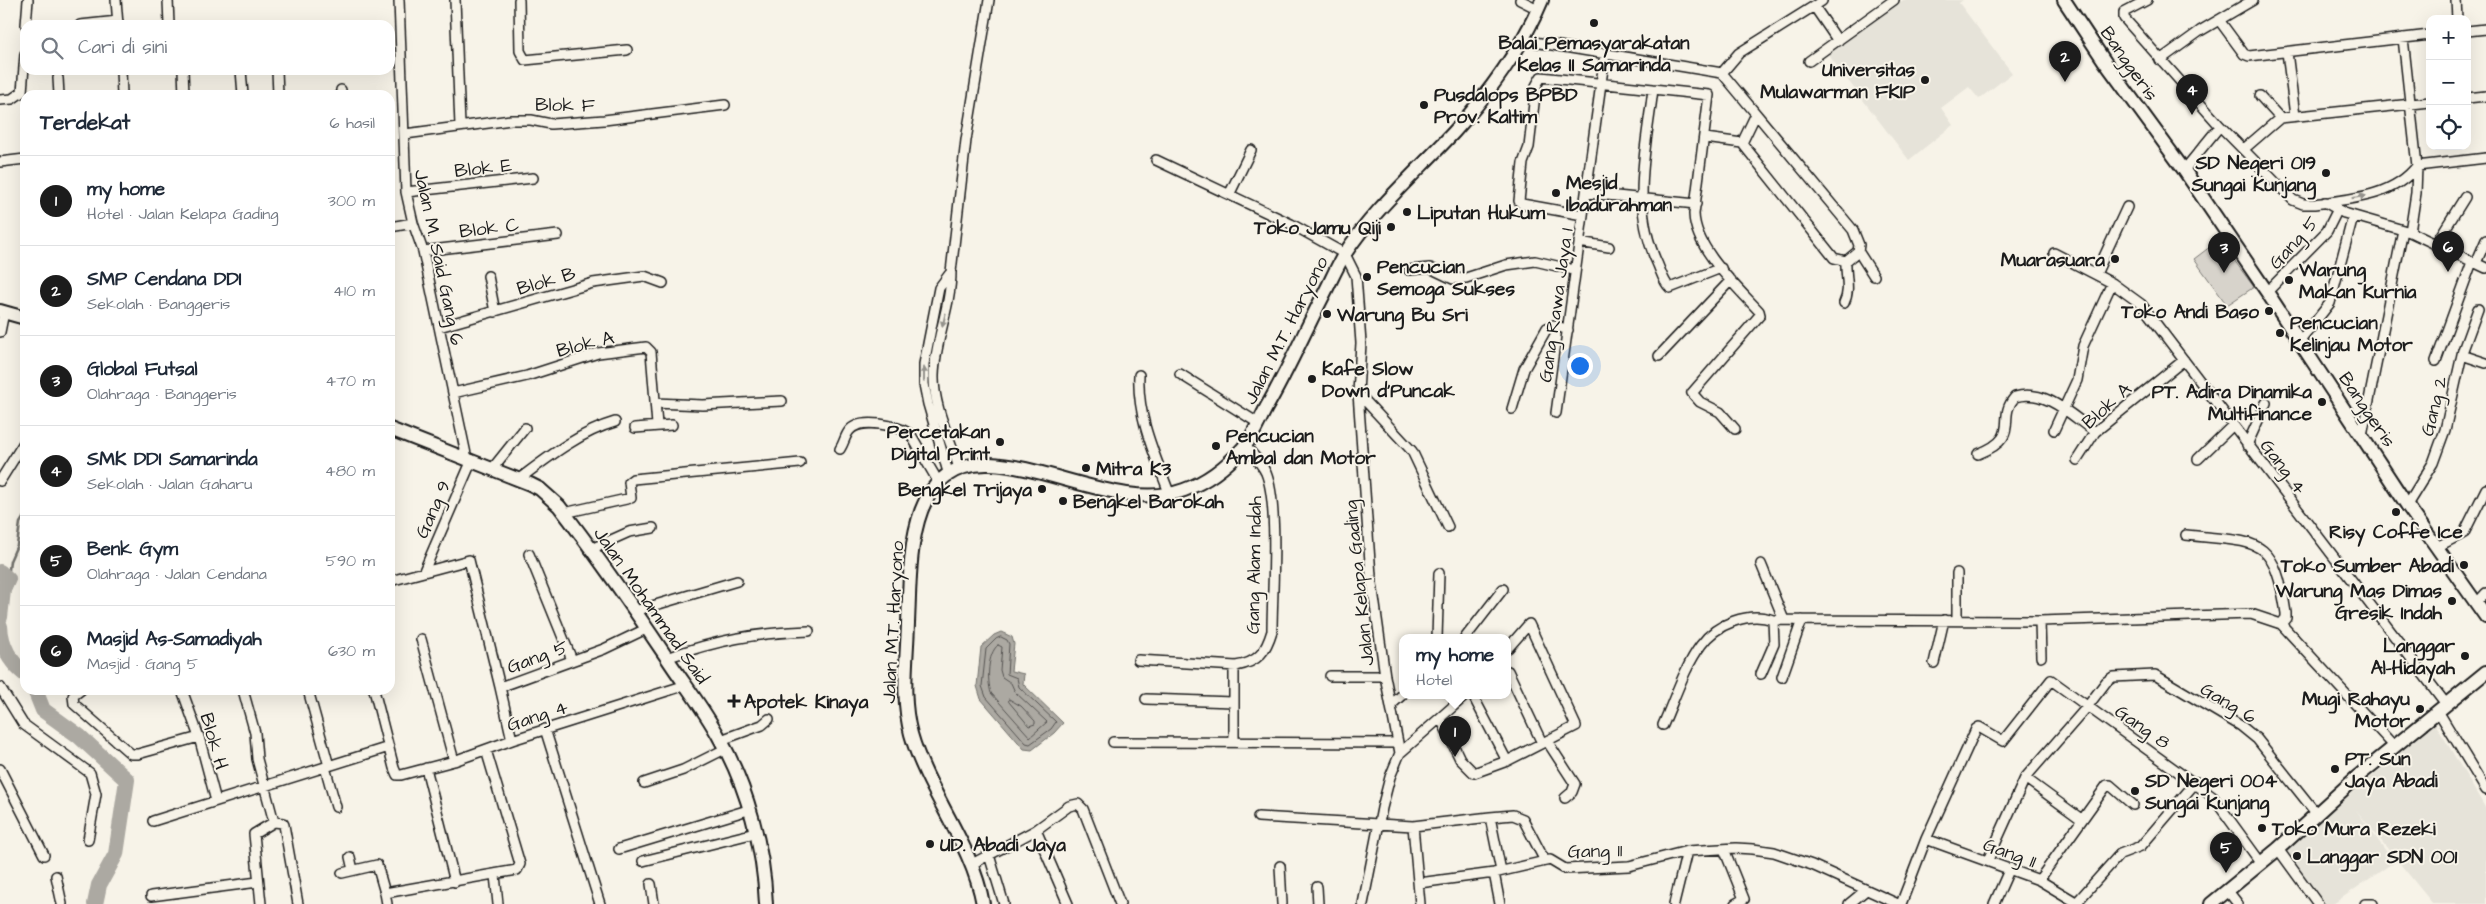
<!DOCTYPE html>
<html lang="id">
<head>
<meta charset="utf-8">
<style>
	:root { --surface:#fff; --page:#f6f6f7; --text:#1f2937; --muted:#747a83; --line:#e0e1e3; --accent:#1c1c1c }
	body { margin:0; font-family:"Architects Daughter",sans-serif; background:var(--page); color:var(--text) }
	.controls { position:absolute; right:15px; top:15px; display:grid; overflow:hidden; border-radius:10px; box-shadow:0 5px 20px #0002 }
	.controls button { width:45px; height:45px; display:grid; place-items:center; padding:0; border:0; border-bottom:1px solid var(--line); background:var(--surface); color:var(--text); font:25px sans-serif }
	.you { position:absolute; left:1579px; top:365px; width:18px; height:18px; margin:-12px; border:4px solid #fff; border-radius:50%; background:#1a73e8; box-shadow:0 0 0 8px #1a73e833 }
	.badge { display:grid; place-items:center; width:32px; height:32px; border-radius:50%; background:var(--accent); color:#fff; font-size:16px; font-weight:700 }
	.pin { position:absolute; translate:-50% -41px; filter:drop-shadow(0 1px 2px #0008) }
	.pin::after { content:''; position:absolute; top:26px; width:18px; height:15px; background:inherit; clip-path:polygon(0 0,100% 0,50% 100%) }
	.popup { position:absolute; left:1399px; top:634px; width:112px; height:65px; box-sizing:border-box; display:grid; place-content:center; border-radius:10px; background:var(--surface); filter:drop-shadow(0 1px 4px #0005); font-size:16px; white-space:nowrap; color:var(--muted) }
	.popup b { font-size:19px; color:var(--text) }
	.popup::after { content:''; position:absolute; left:50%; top:100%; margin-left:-10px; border:10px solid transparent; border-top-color:var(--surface) }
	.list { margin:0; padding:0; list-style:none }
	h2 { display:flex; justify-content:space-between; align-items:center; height:65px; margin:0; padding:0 20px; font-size:21px }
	h2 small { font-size:16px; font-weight:400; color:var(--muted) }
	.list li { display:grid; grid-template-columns:32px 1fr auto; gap:15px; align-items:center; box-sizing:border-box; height:90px; padding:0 20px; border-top:1px solid var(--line) }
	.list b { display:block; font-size:19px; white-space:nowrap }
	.list p { margin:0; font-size:16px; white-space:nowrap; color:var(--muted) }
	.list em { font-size:16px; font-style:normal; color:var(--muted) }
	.icon { flex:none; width:28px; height:28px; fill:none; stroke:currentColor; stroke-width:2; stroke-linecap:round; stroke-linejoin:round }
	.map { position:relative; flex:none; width:2486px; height:904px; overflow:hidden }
	.search { position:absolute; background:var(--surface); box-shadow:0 5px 20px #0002; left:20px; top:20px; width:375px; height:55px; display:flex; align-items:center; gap:12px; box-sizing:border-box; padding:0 18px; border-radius:15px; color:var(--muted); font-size:19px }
	.panel { position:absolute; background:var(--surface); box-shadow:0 5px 20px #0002; left:20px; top:90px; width:375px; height:605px; border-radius:15px }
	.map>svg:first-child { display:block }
</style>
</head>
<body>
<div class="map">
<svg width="2486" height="904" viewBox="0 0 2486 904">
	<rect width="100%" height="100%" fill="#f7f3e8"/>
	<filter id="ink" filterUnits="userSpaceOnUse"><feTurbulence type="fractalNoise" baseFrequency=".02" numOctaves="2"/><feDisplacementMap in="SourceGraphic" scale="10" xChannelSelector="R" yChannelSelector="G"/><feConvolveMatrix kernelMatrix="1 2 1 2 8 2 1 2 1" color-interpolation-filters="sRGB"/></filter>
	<g filter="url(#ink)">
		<path fill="#e6e3d9" d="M1903,0H1963L1959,3L2012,73L1979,99L1969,87L1941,108L1953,125L1909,160L1827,53Z
			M2435,723L2486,809V904H2433L2356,810L2394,862L2333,904H2320L2283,852Z"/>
		<path fill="#d7d3cb" stroke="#7a7874" d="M2219,240L2254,287L2227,305L2194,259Z"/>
		<path fill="#aca9a2" stroke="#72716c" d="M1001,632L1012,637L1014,644L1011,671L1024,674L1023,684L1063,723L1054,733L1032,750L1024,749L981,699L977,686L981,647L994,635Z"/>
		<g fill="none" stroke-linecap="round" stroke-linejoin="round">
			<path stroke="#565452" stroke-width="1" d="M1001,637L1007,640L1009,644L1007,674L1017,678L1019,687L1056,722L1051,729L1030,744L1026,743L986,697L982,686L986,649L996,639Z
				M998,645L1002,647L1000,670L1002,677L1011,683L1015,692L1047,722L1030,737L991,693C987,680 987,654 998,645Z
				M1009,699L1021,706L1035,721V724L1029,726L1009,702Z"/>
			<path stroke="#72716c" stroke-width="2.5" d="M8,579L10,561L17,545L20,523L25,515"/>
			<path stroke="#aca9a2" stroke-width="16" d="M0,572L8,579L3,590L0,617
				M0,626C1,646 9,661 25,674
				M35,690L43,710L79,736L127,780L116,854L99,885L95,904"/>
			<g stroke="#1c1c1c" stroke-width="12">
				<path id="street" d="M116,0L118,25
					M168,0L169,25
					M399,0L406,192L413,223L423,251L467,459
					M455,0L460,126
					M519,0L520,51L525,60L627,50
					M1520,0L1538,9
					M2147,0L2124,12V18L2220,126L2293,200L2303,204H2314C2351,199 2393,197 2417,166
					M2456,0L2457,19
					M1814,6L1838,41
					M2219,20L2244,54L2249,56L2430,35
					M26,25L28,0
					M80,25L118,21
					M2467,31L2486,29
					M2403,38L2417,166L2416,193L2410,232
					M1522,40L1722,73L1853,230L1859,245L1858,251L1846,261L1834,258L1742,143L1705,138
					M2287,52L2295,116
					M2160,60L2200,31L2253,0
					M1809,61L1894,0
					M121,70L122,95
					M183,70L184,95
					M241,70L243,95
					M277,70L278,95
					M1722,73L1739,53L1822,1
					M58,78L59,95
					M1653,89C1646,151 1630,206 1658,265C1661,272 1664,283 1670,288L1721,268
					M341,90V95
					M2260,96L2280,118
					M2467,98L2486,96
					M0,100L12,99L22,92L25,54
					M405,134L511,120H531L551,124L604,120L725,105
					M1742,143L1756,114
					M2244,149L2280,118L2430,102
					M1156,160L1291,224L1345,254L1356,276L1361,343L1358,393L1371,576L1385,676L1400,753L1390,777L1382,808L1363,904
					M0,162L25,159
					M2417,166L2486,158
					M2184,170L2220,126
					M406,192L533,178
					M1230,193L1251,150
					M1587,193L1696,204
					M2325,202L2344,213L2410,232L2486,268
					M1583,215L1522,204L1519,201L1523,163L1529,147L1536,86L1541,77L1709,95L1694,214C1695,249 1736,286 1759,311L1760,315L1692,393L1700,402L1720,412L1735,429
					M390,227L413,223
					M1579,242L1609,247
					M2435,245L2465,197
					M423,251L558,235
					M1858,251L1874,276
					M2054,253L2112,283L2141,304L2446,704
					M2476,263L2486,240
					M1409,270L1430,268L1453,279L1466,278L1506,265L1535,261L1574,270
					M2096,274L2127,207
					M488,276L495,312
					M2267,292L2327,231L2338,209
					M1844,303C1851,289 1845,276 1846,261
					M439,327L593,283L644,276L663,283
					M0,332L4,312
					M2300,341L2330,303L2353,216
					M2462,355L2486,363
					M1659,356L1731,280
					M2436,361L2472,262
					M1180,374L1258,423
					M1139,375C1137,418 1155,455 1170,495
					M453,393L527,376L598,353L646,347L651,352L657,425
					M1358,393L1412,451L1448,527
					M655,403L703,405L782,401
					M1512,409L1524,369L1547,328L1554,325L1568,330
					M1556,413L1605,54
					M635,428L672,425
					M2054,430L2077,380L2083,346L2112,283
					M2362,435L2403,230
					M2247,445L2266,403
					M840,449C844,443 845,436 849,431C859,417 900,425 911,435L939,483
					M1978,454C2024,436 1995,419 2015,397C2046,388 2072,416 2095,432
					M2198,459L2233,425
					M2077,460L2095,432L2184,360
					M959,468C950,439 933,406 934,375C935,340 951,307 951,272L966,140L989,0
					M492,469L525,428
					M948,472L928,404L924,384V364L939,288L951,272
					M519,479C547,458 580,432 615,422
					M0,481L25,441
					M2407,505L2433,463L2445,430L2463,350L2478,309
					M564,513L631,498L629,482L633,479L800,463
					M2186,535C2256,543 2274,533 2286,613V618L2281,624
					M2437,547L2464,533L2486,489
					M591,549L629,532L653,528
					M529,554L572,660
					M1761,564L1784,620
					M424,571L472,460
					M1957,573V620
					M390,581L469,560L500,687L604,649L648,628
					M2476,604L2486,593
					M635,611L737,581
					M2040,621L2041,657
					M1437,638L1439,573
					M1465,638L1503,589
					M421,639L454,761
					M666,658C718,640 754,633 809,631
					M1138,660L1236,666C1259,662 1266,651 1272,631C1272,592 1279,505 1266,473C1261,462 1253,455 1245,446
					M1934,663L1944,620
					M1508,671L1542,743
					M1761,674L1774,644L1773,620
					M1330,676H1385
					M1782,677L1802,620
					M0,687L23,724L90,773L96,794L88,840
					M500,687L512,740
					M81,690L73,696L74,704L131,754H138L199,737
					M182,690L199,737L216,801
					M243,690L255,733L257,759L274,822L283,823L284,825L298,904
					M308,690L329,766
					M374,690L394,768L397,775H401L454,761L512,740L686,685
					M1473,696L1507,761
					M1146,699L1233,702
					M1391,705L1402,695
					M2438,711L2486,790
					M1441,719L1460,759L1474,773L1507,761L1576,726L1529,624L1508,648
					M1663,725C1674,700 1685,666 1701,645C1716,624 1749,611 1773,620L2040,621L2251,614L2281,624L2394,746
					M545,729L600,904
					M721,740L762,725L769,719
					M1547,741L1575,784L1572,792L1565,798
					M1113,742L1397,743
					M1234,742V666
					M1400,753L1465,696
					M325,767L336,807
					M426,768L455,882
					M0,769L44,855
					M2025,778L2081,819
					M644,783L683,770L725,749
					M1258,817L1413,826L1420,904
					M1490,817L1513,815L1523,819L1545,861
					M153,821L389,747
					M1413,826L1490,817L1501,871
					M1036,830L1069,806L1078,804L1083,809L1120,904
					M1926,839L2039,880L2079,904
					M619,849L748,810
					M1724,849L1744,899L1735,904
					M2278,849L2318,904
					M989,855L1004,904
					M350,857L353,870
					M1988,860L2025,778L2087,707L2106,682L2113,677L2155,675L2241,726L2257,739L2316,813
					M643,861L755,833
					M972,864L1036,830L1068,904
					M1280,866L1282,904
					M342,873L377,865L385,893L517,870L520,864L486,750
					M1494,873L1500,904
					M495,875L498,904
					M56,876L62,904
					M2039,880L2107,785H2110L2133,805
					M1419,883L1494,873L1550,860L1565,869L1629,866L1687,851L1736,848L1753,849L1774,852L1812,865L1898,904
					M651,884L654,904
					M1317,887L1318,904
					M2228,891L2238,904
					M385,893L387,904
					M151,896L258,882
					M2077,902L2120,854L2141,846L2196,782
					M261,904L254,834L274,822
					M1674,904L1687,851
					M1849,904L1866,890
					M1901,904L1926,839L1976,729L1979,727L2003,741L2051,680L2213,797L2261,863
					M1994,904L2010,868
					M2365,904H2373"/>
			</g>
			<g stroke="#1c1c1c" stroke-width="16">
				<path id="secondary" d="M2064,0L2105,62L2184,170L2267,292L2407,505L2486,617
					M0,311L25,318
					M390,429L530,484L540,489L559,506C597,555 632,606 667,658C684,684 704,709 719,737C747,786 764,848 766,904
					M983,904C972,843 928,794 911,734C901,697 907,661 908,623C911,563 905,461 990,464C1049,466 1127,511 1184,490C1206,482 1227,466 1243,448C1253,437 1259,421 1266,408C1287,372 1304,333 1323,296C1330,283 1336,268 1344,255C1373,210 1418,171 1454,132C1489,93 1522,48 1542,0
					M2211,904L2278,849L2357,777L2486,672"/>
			</g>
			<use href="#street" stroke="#f7f3e8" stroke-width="9"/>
			<use href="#secondary" stroke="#f7f3e8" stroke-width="12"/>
		</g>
		<defs><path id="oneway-solid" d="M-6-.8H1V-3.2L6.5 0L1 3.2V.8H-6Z" transform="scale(1.25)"/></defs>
		<g fill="#94928c">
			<use href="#oneway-solid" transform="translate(2359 197) rotate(-10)"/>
			<use href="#oneway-solid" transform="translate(944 320) rotate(103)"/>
			<use href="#oneway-solid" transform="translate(924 374) rotate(-90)"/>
		</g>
	</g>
	<g fill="#1c1c1c" stroke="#f7f3e8" stroke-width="2">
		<circle cx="1594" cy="23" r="5"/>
		<circle cx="1925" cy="80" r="5"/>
		<circle cx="1424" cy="105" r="5"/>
		<circle cx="2326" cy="173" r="5"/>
		<circle cx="1556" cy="193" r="5"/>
		<circle cx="1407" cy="212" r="5"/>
		<circle cx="1391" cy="227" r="5"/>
		<circle cx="2115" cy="259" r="5"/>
		<circle cx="1367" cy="277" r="5"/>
		<circle cx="2289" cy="280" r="5"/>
		<circle cx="2269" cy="311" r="5"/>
		<circle cx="1327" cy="314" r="5"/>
		<circle cx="2280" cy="333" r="5"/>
		<circle cx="1312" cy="379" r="5"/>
		<circle cx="2322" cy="402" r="5"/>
		<circle cx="1000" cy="442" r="5"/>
		<circle cx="1216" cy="446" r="5"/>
		<circle cx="1086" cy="468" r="5"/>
		<circle cx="1042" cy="489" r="5"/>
		<circle cx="1063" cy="501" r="5"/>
		<circle cx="2396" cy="512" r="5"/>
		<circle cx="2464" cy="565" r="5"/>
		<circle cx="2452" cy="601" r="5"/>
		<circle cx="2465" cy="656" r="5"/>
		<path d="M731.5 693.5h5v5h5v5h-5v5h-5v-5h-5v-5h5z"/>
		<circle cx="2420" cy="709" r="5"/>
		<circle cx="2335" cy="769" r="5"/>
		<circle cx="2135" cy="791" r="5"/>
		<circle cx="2262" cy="828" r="5"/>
		<circle cx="930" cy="844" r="5"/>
		<circle cx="2297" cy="856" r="5"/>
	</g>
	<g text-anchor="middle" stroke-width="4" stroke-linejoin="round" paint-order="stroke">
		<g font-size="19" font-weight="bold" fill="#1c1c1c" stroke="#f7f3e8" text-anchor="start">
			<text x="1594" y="49" text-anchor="middle">Balai Pemasyarakatan<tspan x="1594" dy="22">Kelas II Samarinda</tspan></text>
			<text x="1915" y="76" text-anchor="end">Universitas<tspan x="1915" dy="22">Mulawarman FKIP</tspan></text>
			<text x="1434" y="101">Pusdalops BPBD<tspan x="1434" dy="22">Prov. Kaltim</tspan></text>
			<text x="2316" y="169" text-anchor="end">SD Negeri 019<tspan x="2316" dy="22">Sungai Kunjang</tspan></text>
			<text x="1566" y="189">Mesjid<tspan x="1566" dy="22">Ibadurahman</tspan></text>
			<text x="1417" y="219">Liputan Hukum</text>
			<text x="1381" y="234" text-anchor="end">Toko Jamu Qiji</text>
			<text x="2105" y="266" text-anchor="end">Muarasuara</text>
			<text x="1377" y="273">Pencucian<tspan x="1377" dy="22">Semoga Sukses</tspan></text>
			<text x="2299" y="276">Warung<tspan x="2299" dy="22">Makan Kurnia</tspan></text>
			<text x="2259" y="318" text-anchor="end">Toko Andi Baso</text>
			<text x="1337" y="321">Warung Bu Sri</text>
			<text x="2290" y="329">Pencucian<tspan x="2290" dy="22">Kelinjau Motor</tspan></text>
			<text x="1322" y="375">Kafe Slow<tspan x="1322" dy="22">Down d'Puncak</tspan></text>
			<text x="2312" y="398" text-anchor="end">PT. Adira Dinamika<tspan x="2312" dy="22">Multifinance</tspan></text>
			<text x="990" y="438" text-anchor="end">Percetakan<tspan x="990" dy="22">Digital Print</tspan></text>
			<text x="1226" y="442">Pencucian<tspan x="1226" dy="22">Ambal dan Motor</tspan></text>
			<text x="1096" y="475">Mitra K3</text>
			<text x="1032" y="496" text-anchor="end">Bengkel Trijaya</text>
			<text x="1073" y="508">Bengkel Barokah</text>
			<text x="2396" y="538" text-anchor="middle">Risy Coffe Ice</text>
			<text x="2454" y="572" text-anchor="end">Toko Sumber Abadi</text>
			<text x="2442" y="597" text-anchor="end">Warung Mas Dimas<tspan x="2442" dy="22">Gresik Indah</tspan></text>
			<text x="2455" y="652" text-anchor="end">Langgar<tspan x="2455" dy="22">Al-Hidayah</tspan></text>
			<text x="2410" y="705" text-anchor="end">Mugi Rahayu<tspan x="2410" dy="22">Motor</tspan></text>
			<text x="744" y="708">Apotek Kinaya</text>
			<text x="2345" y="765">PT. Sun<tspan x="2345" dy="22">Jaya Abadi</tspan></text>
			<text x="2145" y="787">SD Negeri 004<tspan x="2145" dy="22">Sungai Kunjang</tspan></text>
			<text x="2272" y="835">Toko Mura Rezeki</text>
			<text x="940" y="851">UD. Abadi Jaya</text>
			<text x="2307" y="863">Langgar SDN 001</text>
		</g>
		<g font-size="19" fill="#1c1c1c" stroke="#f7f3e8">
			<text transform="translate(2130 63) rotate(55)" y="7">Banggeris</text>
			<text transform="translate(565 104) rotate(1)" y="7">Blok F</text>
			<text transform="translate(483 167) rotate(-6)" y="7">Blok E</text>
			<text transform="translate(489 227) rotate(-7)" y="7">Blok C</text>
			<text transform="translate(2293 242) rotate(-48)" y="7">Gang 5</text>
			<text transform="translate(440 257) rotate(78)" y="7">Jalan M. Said Gang 6</text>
			<text transform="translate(546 280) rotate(-16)" y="7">Blok B</text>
			<text transform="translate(1555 305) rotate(-82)" y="7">Gang Rawa Jaya 1</text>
			<text transform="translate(1285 330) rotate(-63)" y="7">Jalan M.T. Haryono</text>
			<text transform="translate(585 343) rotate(-14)" y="7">Blok A</text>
			<text transform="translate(2106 405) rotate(-42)" y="7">Blok A</text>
			<text transform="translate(2433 406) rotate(-76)" y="7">Gang 2</text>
			<text transform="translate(2368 409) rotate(56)" y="7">Banggeris</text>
			<text transform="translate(2284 466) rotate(53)" y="7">Gang 4</text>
			<text transform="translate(432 509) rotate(-66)" y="7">Gang 9</text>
			<text transform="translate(1253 565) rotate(-89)" y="7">Gang Alam Indah</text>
			<text transform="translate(1358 583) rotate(-96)" y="7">Jalan Kelapa Gading</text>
			<text transform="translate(652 605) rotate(55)" y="7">Jalan Mohammad Said</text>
			<text transform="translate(892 622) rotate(-87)" y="7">Jalan M.T. Haryono</text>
			<text transform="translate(537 656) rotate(-20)" y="7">Gang 5</text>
			<text transform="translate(2229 702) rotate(31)" y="7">Gang 6</text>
			<text transform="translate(537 715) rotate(-18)" y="7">Gang 4</text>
			<text transform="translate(2143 726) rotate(35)" y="7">Gang 8</text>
			<text transform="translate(215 741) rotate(74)" y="7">Blok H</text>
			<text transform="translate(1595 850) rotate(-1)" y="7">Gang 11</text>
			<text transform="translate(2010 852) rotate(20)" y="7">Gang 11</text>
		</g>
	</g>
</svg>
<div class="controls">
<button>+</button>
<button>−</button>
<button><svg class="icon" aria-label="locate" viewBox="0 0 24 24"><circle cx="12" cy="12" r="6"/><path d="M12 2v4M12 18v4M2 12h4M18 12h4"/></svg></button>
</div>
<div class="you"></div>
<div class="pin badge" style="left:1455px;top:757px">1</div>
<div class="popup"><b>my home</b>Hotel</div>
<div class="pin badge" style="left:2065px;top:82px">2</div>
<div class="pin badge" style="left:2224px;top:273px">3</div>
<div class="pin badge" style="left:2192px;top:115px">4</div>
<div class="pin badge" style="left:2226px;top:873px">5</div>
<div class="pin badge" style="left:2448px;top:272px">6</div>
<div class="search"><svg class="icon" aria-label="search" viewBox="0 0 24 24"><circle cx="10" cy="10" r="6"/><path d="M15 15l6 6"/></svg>Cari di sini</div>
<section class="panel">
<h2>Terdekat<small>6 hasil</small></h2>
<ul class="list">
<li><span class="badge">1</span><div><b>my home</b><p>Hotel · Jalan Kelapa Gading</p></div><em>300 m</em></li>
<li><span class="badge">2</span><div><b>SMP Cendana DDI</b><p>Sekolah · Banggeris</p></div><em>410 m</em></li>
<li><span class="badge">3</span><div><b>Global Futsal</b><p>Olahraga · Banggeris</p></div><em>470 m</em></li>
<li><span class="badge">4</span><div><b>SMK DDI Samarinda</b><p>Sekolah · Jalan Gaharu</p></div><em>480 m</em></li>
<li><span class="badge">5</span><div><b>Benk Gym</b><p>Olahraga · Jalan Cendana</p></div><em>590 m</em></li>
<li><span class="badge">6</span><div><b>Masjid As-Samadiyah</b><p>Masjid · Gang 5</p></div><em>630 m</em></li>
</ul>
</section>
</div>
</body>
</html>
